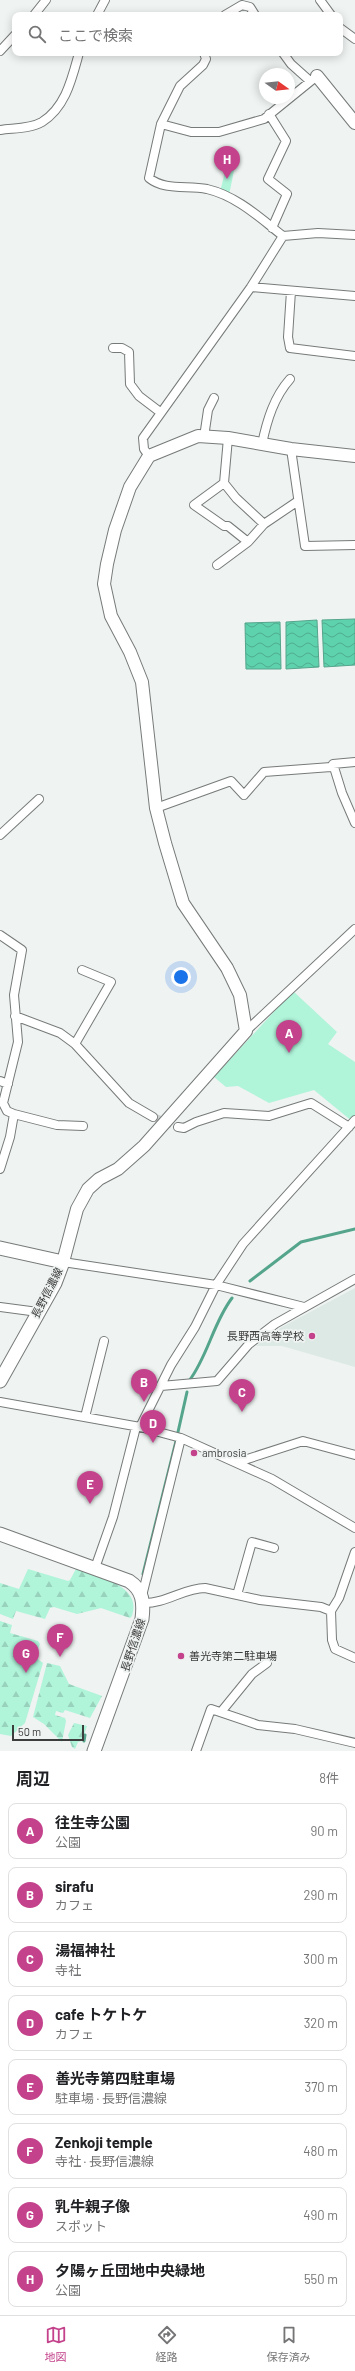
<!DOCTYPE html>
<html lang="ja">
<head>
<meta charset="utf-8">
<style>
	:root { --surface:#fff; --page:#f2f2f2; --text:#202124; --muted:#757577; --line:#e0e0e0; --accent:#c3428b }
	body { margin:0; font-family:Barlow,"Noto Sans JP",sans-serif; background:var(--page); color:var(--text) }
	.compass { position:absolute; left:259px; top:68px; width:36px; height:36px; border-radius:50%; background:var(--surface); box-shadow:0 2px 10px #0003; rotate:105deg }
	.scale { position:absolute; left:12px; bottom:10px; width:72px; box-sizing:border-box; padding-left:4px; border:2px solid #3c3d3d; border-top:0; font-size:11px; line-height:14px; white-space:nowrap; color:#3c3d3d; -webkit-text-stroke:3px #eff3f2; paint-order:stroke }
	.you { position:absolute; left:181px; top:977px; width:14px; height:14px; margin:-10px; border:3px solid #fff; border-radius:50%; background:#1a73e8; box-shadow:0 0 0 6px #1a73e833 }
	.badge { display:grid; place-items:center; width:26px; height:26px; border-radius:50%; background:var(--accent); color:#fff; font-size:13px; font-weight:700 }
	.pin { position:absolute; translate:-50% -33px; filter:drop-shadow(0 1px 2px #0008) }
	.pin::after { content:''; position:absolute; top:21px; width:14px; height:12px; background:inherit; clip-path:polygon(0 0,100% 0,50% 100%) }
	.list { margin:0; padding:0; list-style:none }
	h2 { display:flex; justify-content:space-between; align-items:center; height:52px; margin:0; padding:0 16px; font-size:17px }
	h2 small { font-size:13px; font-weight:400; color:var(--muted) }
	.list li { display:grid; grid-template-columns:26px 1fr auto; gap:12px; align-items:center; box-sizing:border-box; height:56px; margin:0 8px 8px; padding:0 8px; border:1px solid var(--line); border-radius:8px }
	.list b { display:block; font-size:15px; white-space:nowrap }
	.list p { margin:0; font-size:13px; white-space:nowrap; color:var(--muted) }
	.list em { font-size:13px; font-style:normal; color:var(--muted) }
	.icon { flex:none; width:22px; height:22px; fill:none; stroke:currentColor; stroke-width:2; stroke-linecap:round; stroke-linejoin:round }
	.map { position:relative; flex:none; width:355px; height:1751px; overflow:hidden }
	.search { position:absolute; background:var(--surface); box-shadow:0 2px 10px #0003; left:12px; right:12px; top:12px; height:44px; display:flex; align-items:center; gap:10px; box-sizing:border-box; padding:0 14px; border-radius:8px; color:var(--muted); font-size:15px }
	.sheet { height:564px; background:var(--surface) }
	nav { display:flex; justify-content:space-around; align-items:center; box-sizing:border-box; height:56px; border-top:1px solid var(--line); background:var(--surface); font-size:11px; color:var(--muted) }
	nav a { display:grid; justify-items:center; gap:2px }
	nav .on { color:var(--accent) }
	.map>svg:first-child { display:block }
</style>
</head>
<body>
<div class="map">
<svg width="355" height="1751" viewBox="0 0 355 1751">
	<defs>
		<pattern id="forest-firs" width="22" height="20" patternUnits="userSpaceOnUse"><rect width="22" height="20" fill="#b0f4da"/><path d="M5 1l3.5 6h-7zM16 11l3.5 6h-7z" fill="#98d2bc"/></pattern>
		<pattern id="water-waves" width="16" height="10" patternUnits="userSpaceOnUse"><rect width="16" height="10" fill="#5ed2ad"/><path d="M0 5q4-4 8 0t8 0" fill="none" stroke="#4fac8e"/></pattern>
	</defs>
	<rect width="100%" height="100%" fill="#eff3f2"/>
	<path fill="#dde9e4" d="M355,1288V1367L282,1346H256L282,1327Z"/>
	<path fill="url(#forest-firs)" d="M28,1569L68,1581L70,1580L76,1569C96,1576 143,1585 132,1616L130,1618L101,1608L77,1614L54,1607L50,1608L45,1619L16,1611L13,1619L0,1614V1583L19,1589Z
		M0,1621L12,1625L10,1633L38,1641L40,1644L35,1657L43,1663L25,1723L11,1736L0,1734Z
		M47,1663L60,1666L69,1684L102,1696L90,1718L65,1710L63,1713L56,1711L55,1715L65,1718L66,1721L62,1742L44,1724L33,1717Z
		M74,1723L87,1726L82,1741L78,1742L75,1749L72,1747L68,1735Z"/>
	<path fill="#b0f4da" d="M227,164L235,166L229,195L220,192Z
		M293,991L337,1032L328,1044L355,1062V1119L353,1122L314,1090L269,1103L238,1086L226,1087L214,1077Z"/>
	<path fill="url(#water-waves)" stroke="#54a58b" d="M355,619V665L324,667L322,620Z
		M317,620L319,667L286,669V622Z
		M280,622L281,669H246L245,623Z"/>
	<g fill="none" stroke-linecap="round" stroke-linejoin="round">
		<path stroke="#54a58b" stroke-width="3" d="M250,1281L301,1242L355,1229
			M189,1381C208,1356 213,1323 232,1298
			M178,1432L187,1392
			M143,1574L176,1441
			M84,1741L85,1735"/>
		<path stroke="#cbcfce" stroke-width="8" stroke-dasharray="8 4" stroke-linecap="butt" d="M153,1117L178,1127"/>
		<g stroke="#767a79" stroke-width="10">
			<path id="street" d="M320,0L331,15
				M34,15L46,0
				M97,15L105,0
				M225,15L242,5L250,7L255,15
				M340,28L355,39
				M0,51L15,35
				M283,53L291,64L310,81
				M317,76L264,119L219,132H191L161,124L149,178C165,191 187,185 207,189C237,196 260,218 283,236L318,233L355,235
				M269,114L286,141L268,179L287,194L272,228
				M161,124L180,86L203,65L206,59L204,53
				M0,130C13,128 30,129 42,122C66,107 72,78 79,53
				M251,287L355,296
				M291,291L288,337L290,348L355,356
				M113,348H122L129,352L130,384L139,396L160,412
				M204,437L208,410L214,398
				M228,438L224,483L236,498L264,524L298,501
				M262,444C267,420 274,397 290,379
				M291,449L305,546L355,545
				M149,456L144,449L143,438L251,287L283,236
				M224,483L194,505L224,526H228L248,542
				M217,565L248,542L264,524
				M333,764L342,793L355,823
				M156,808L231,781L244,795L264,772L331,767L333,764L355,762
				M0,835L39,799
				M0,935L22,950L14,995L18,1042L3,1103L7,1111L14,1114L10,1137L0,1169
				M15,1016L60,1033L75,1044L129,1103L153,1117
				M246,1031L355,929
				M75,1044L111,982L82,970
				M0,1081L8,1084
				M14,1114L57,1125L83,1126
				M178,1127L184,1128L196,1122L224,1113L269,1116L311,1103L349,1127
				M63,1262L216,1285L304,1307
				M0,1307L38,1312
				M161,1386L217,1381L249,1344L275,1324L355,1279
				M0,1402L140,1427L181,1438L272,1479L355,1528
				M85,1417L104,1341
				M140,1427L171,1365L195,1327L216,1285L243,1244L355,1120
				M238,1462L303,1441L355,1455
				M355,1552L339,1598L331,1611L332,1640L335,1649L355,1658
				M95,1568L113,1517L136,1427
				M237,1595L252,1542L274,1548
				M142,1596L181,1438
				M143,1603C165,1604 184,1588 205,1588L260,1600L321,1607L331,1611
				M221,1712L252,1674L267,1663
				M196,1751L211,1709L258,1725L295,1729L355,1743"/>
		</g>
		<g stroke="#767a79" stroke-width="14">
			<path id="secondary" d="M317,76L355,123
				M63,1262L77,1209L88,1189L99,1179L118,1169L144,1146L246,1031L240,995L227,968L183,903L165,843L156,808L142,682L130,652L111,616L104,584L107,564L115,530L130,487L149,456L198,436L228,438L291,449L355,456"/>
		</g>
		<g stroke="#767a79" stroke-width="15">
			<path id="primary" d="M0,1248L63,1262L55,1283L0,1381
				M0,1534L129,1581C143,1590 144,1603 142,1619L94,1751"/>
		</g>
		<use href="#street" stroke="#fff" stroke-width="8"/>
		<use href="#secondary" stroke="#fff" stroke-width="12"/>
		<use href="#primary" stroke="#fff" stroke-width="13"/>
	</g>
	<g fill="#c3428b" stroke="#eff3f2" stroke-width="1.5">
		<circle cx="312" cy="1336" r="4"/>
		<circle cx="194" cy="1453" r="4"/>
		<circle cx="181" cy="1656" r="4"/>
	</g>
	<g text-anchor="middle" stroke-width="3.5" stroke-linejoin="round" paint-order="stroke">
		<g font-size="11" fill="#3c3d3d" stroke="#eff3f2">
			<text transform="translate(47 1293) rotate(-63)" y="4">長野信濃線</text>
			<text transform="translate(133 1645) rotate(-72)" y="4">長野信濃線</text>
		</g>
		<g font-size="11" fill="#3c3d3d" stroke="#eff3f2" text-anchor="start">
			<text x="304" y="1340" text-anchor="end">長野西高等学校</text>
			<text x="202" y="1457">ambrosia</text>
			<text x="189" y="1660">善光寺第二駐車場</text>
		</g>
	</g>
</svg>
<svg class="compass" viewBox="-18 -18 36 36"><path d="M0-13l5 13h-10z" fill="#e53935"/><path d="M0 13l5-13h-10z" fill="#757577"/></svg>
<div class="scale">50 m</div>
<div class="you"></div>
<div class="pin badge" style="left:289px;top:1053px">A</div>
<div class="pin badge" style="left:144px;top:1402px">B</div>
<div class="pin badge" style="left:242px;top:1412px">C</div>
<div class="pin badge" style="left:153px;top:1443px">D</div>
<div class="pin badge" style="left:90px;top:1504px">E</div>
<div class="pin badge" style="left:60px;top:1657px">F</div>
<div class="pin badge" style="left:26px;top:1673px">G</div>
<div class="pin badge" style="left:227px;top:179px">H</div>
<div class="search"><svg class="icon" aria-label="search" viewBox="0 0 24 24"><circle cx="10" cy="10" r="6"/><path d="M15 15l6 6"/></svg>ここで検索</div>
</div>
<section class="sheet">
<h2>周辺<small>8件</small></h2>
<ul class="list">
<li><span class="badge">A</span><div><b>往生寺公園</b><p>公園</p></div><em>90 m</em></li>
<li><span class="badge">B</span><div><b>sirafu</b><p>カフェ</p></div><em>290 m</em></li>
<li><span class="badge">C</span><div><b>湯福神社</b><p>寺社</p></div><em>300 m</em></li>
<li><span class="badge">D</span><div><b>cafe トケトケ</b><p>カフェ</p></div><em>320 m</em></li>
<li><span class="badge">E</span><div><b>善光寺第四駐車場</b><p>駐車場 · 長野信濃線</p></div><em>370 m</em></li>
<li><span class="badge">F</span><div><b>Zenkoji temple</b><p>寺社 · 長野信濃線</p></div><em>480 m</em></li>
<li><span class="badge">G</span><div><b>乳牛親子像</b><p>スポット</p></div><em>490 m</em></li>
<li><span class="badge">H</span><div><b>夕陽ヶ丘団地中央緑地</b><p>公園</p></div><em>550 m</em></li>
</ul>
</section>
<nav>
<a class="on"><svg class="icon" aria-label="map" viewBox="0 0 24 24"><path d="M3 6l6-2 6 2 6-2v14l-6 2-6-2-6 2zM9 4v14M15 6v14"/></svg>地図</a>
<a><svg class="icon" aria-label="directions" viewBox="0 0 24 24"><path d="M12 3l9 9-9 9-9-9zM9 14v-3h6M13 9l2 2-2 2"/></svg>経路</a>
<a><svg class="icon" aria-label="saved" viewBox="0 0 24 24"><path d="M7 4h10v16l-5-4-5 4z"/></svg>保存済み</a>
</nav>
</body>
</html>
